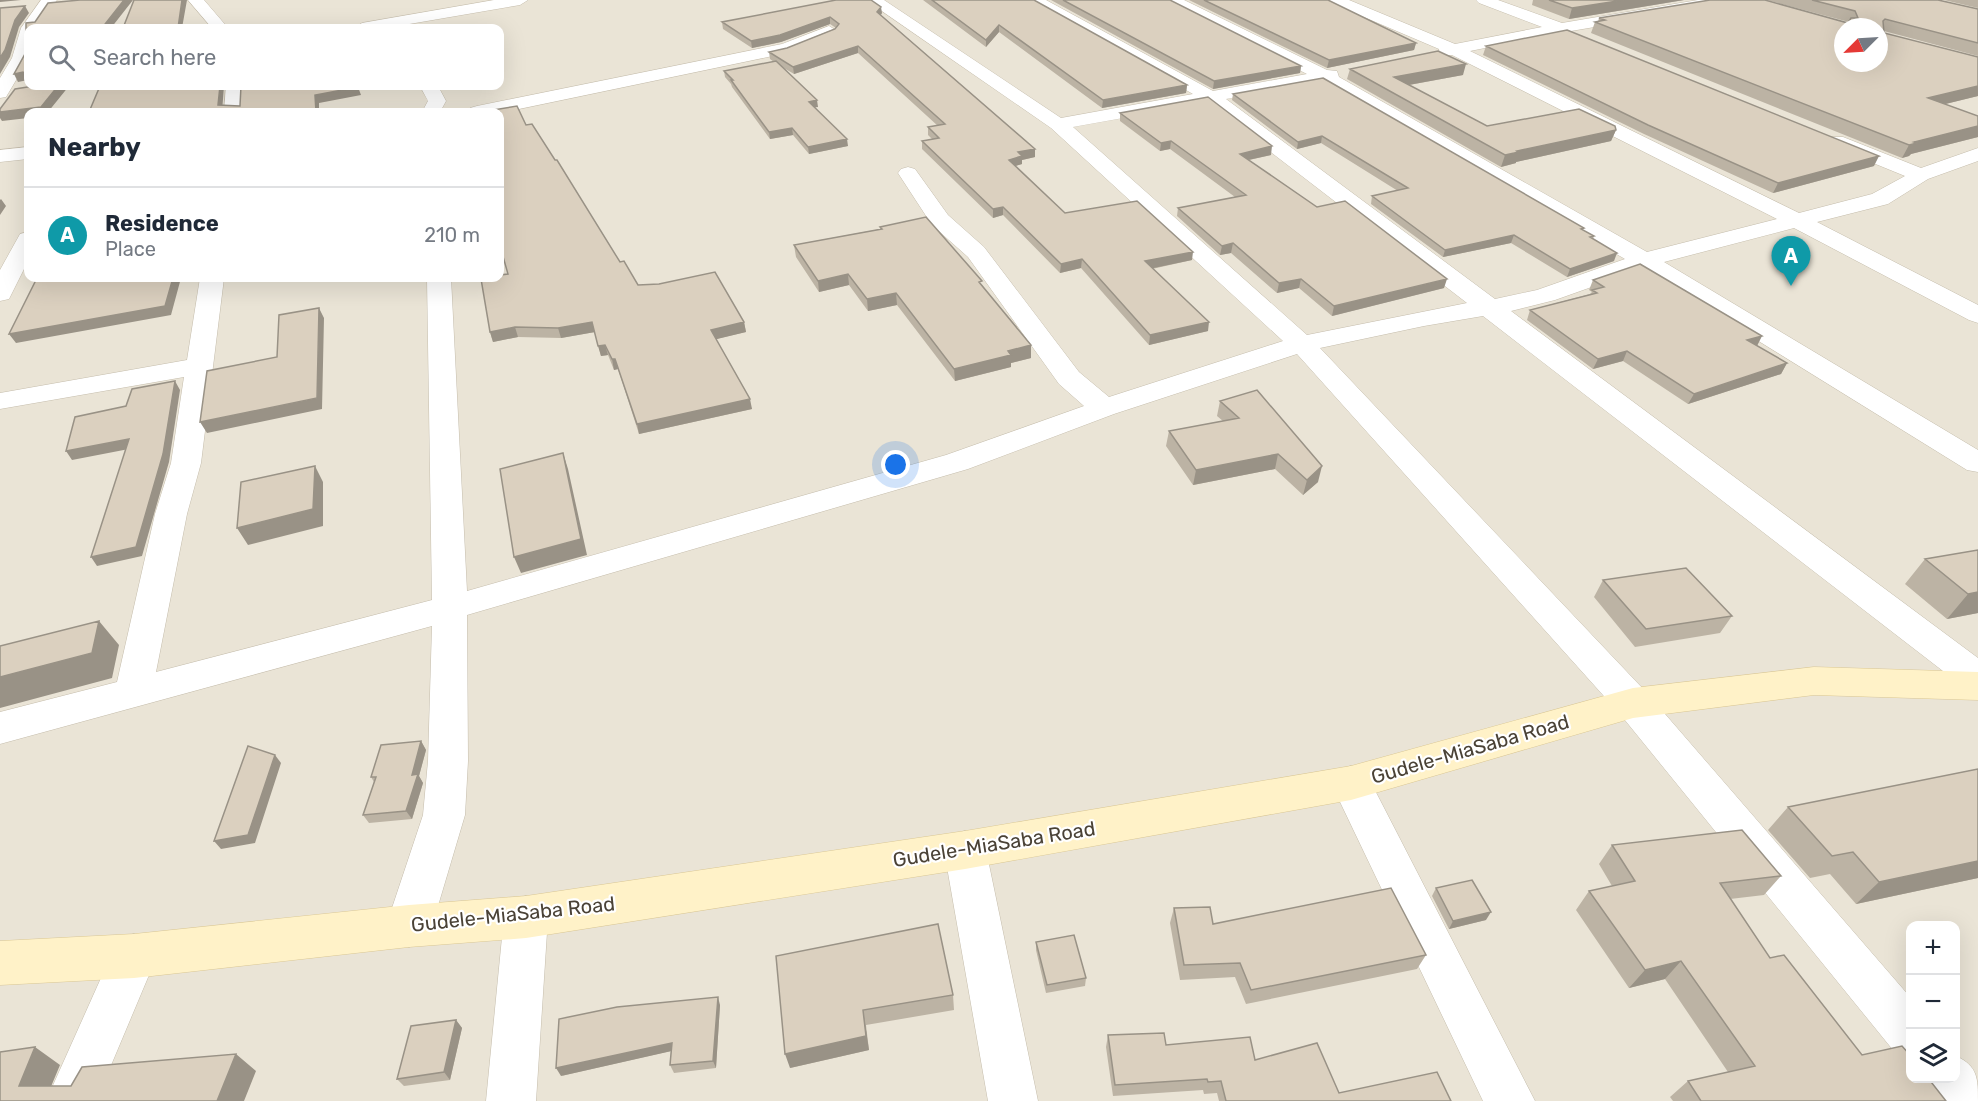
<!DOCTYPE html>
<html lang="en">
<head>
<meta charset="utf-8">
<style>
	:root { --surface:#fff; --page:#f2f2f3; --text:#1f2937; --muted:#747a83; --line:#e0e1e3; --accent:#7c3aed }
	body { margin:0; font-family:Rubik,sans-serif; background:var(--page); color:var(--text) }
	.controls { position:absolute; right:18px; bottom:18px; display:grid; overflow:hidden; border-radius:12px; box-shadow:0 6px 24px #0002 }
	.controls button { width:54px; height:54px; display:grid; place-items:center; padding:0; border:0; border-bottom:2px solid var(--line); background:var(--surface); color:var(--text); font:30px sans-serif }
	.compass { position:absolute; left:1834px; top:18px; width:54px; height:54px; border-radius:50%; background:var(--surface); box-shadow:0 6px 24px #0002; rotate:246deg }
	.you { position:absolute; left:896px; top:465px; width:21px; height:21px; margin:-15px; border:4px solid #fff; border-radius:50%; background:#1a73e8; box-shadow:0 0 0 9px #1a73e833 }
	.badge { display:grid; place-items:center; width:39px; height:39px; border-radius:50%; background:var(--accent); color:#fff; font-size:20px; font-weight:700 }
	.pin { position:absolute; translate:-50% -50px; filter:drop-shadow(0 2px 3px #0008) }
	.pin::after { content:''; position:absolute; top:32px; width:21px; height:18px; background:inherit; clip-path:polygon(0 0,100% 0,50% 100%) }
	.list { margin:0; padding:0; list-style:none }
	h2 { display:flex; justify-content:space-between; align-items:center; height:78px; margin:0; padding:0 24px; font-size:26px }
	h2 small { font-size:20px; font-weight:400; color:var(--muted) }
	.list li { display:grid; grid-template-columns:39px 1fr auto; gap:18px; align-items:center; box-sizing:border-box; height:96px; padding:0 24px; border-top:2px solid var(--line) }
	.list b { display:block; font-size:22px; white-space:nowrap }
	.list p { margin:0; font-size:20px; white-space:nowrap; color:var(--muted) }
	.list em { font-size:20px; font-style:normal; color:var(--muted) }
	.icon { flex:none; width:33px; height:33px; fill:none; stroke:currentColor; stroke-width:2; stroke-linecap:round; stroke-linejoin:round }
	.map { position:relative; flex:none; width:1978px; height:1101px; overflow:hidden }
	.search { position:absolute; background:var(--surface); box-shadow:0 6px 24px #0002; left:24px; top:24px; width:480px; height:66px; display:flex; align-items:center; gap:15px; box-sizing:border-box; padding:0 21px; border-radius:12px; color:var(--muted); font-size:22px }
	.panel { position:absolute; background:var(--surface); box-shadow:0 6px 24px #0002; left:24px; top:108px; width:480px; height:174px; border-radius:12px }
	.map>svg:first-child { display:block }
</style>
</head>
<body>
<div class="map">
<svg width="1978" height="1101" viewBox="0 0 1978 1101">
	<rect width="100%" height="100%" fill="#f5f1e8"/>
	<path fill="#eae4d6" fill-rule="evenodd" d="M0,0H1978V1101H0ZM1843,27H1879V63H1843ZM28,28H500V86H28ZM28,112H500V278H28ZM1910,926H1956V1078H1910Z"/>
	<g fill="none" stroke-linecap="round" stroke-linejoin="round">
		<g stroke="#c5bdac" stroke-width="1">
			<path id="street" d="M41,0H57L37,28H28V60L6,97L0,98V78L12,58L21,28Z
				M188,0H204L228,28H212Z
				M494,0H528L520,5L386,28H354L362,23Z
				M866,0H884L1061,118L1193,94L1027,0H1046L1213,91L1307,74L1167,3L1164,0H1184L1327,70L1337,71L1339,77L1647,252L1777,219L1452,55H1440L1439,49L1331,3L1328,0H1349L1455,44L1542,27L1479,3L1476,0H1498L1562,23L1698,0H1733L1725,5L1559,33L1470,51L1799,213L1872,194L1905,176L1829,145L1826,141L1829,137H1843L1921,168L1978,148V161L1928,179L1888,204L1817,222L1978,305V323L1969,320L1794,228L1664,262L1978,450V472L1967,470L1642,269L1555,300L1511,311L1978,658V692L1965,688L1483,316L1424,326L1320,348L1646,692L1910,997V1057L1893,1050L1620,714L1297,354L1114,414L968,469L467,615L468,761L465,815L432,926L425,941L409,947L393,941L386,926L423,815L428,761L432,626L0,744V712L117,682L155,514L171,463L184,377L0,409V393L187,360L200,278H224L201,463L187,514L156,672L432,600L427,278H451L467,591L946,455L1084,406L1059,384L968,257L932,225L898,173L901,169L908,167L915,169L948,215L984,247L1079,372L1109,397L1283,341L1051,128ZM1322,82L1625,259L1537,290L1495,299L1226,99ZM1207,103L1467,303L1307,335L1073,127Z
				M829,26L837,31L835,34L787,53L500,113L468,112L470,108L477,106L782,44Z
				M226,86H244L242,112H224Z
				M420,86H438L446,101L440,112H422L428,101Z
				M28,147V159L0,162V150Z
				M28,232V261L9,299L0,301V270L20,234Z
				M1351,766L1365,771L1535,1101H1483L1331,783L1337,771Z
				M965,831L980,837L986,850L1038,1101H988L944,850L950,837Z
				M526,896L542,902L548,917L536,1101H486L504,917L510,902Z
				M134,934L150,940L157,956L96,1101H46L118,940Z
				M1956,1056C1978,1066 1978,1079 1978,1101H1934L1923,1078H1956Z"/>
		</g>
		<g stroke="#dac794" stroke-width="1">
			<path id="secondary" d="M1814,667L1978,672V700L1814,695L1633,718L1351,800L965,869L526,938L409,947L134,978L0,985V941L134,934L409,905L526,896L965,831L1351,766L1633,688Z"/>
		</g>
		<use href="#street" fill="#fff" fill-rule="evenodd"/>
		<use href="#secondary" fill="#fff2c8" fill-rule="evenodd"/>
	</g>
	<path fill="#bcb3a4" d="M923,0H1034L1187,85L1186,93L1102,108L999,32L986,47Z
		M1051,0H1170L1301,66L1300,73L1213,89Z
		M1189,0H1328L1416,43L1414,50L1327,68Z
		M1533,0H1684L1569,19L1532,5Z
		M1767,0H1938L1978,9V56L1884,31V33L1978,57V96L1945,104L1978,116V137L1911,154L1909,156L1902,158L1591,33L1595,22H1598L1599,18L1848,23L1849,22Z
		M1944,0H1978V8Z
		M882,13L881,15L1035,149V157L1022,160V164L1015,166L1065,213L1192,260L1152,269L1208,331L1149,345L1081,268L1060,273L1003,215L993,218L922,149V141L932,139L928,135V127L938,126L858,53L794,74L782,67L818,107H815L848,146L809,154L793,135L770,139L732,87L731,84L725,77L724,71L774,62L770,59L769,52L787,48L836,28L830,24L781,42L752,48L723,29L722,22Z
		M1486,46L1874,166L1773,193L1644,134L1483,55Z
		M1350,69L1463,75L1409,85L1487,126L1616,130L1611,141L1516,162V163L1501,167L1347,79Z
		M1233,94L1583,230L1594,236L1593,239L1614,261L1567,277L1511,243L1443,257L1371,204L1372,196L1398,191L1321,143L1297,149L1232,100Z
		M1120,113L1271,155L1249,160L1317,207L1444,288L1332,316L1299,288L1277,293L1231,253L1220,255L1177,216L1178,208L1235,197L1170,149L1160,151L1120,121Z
		M526,125L620,262L638,285L744,322L746,332L716,339L752,409L639,434L618,369L614,370L608,355L601,356L595,332L561,338L518,337L493,342L490,332L508,274Z
		M880,227L982,285L1031,358L1011,363V367L955,381L897,305L868,311L849,285L819,292L796,257L794,245L880,229Z
		M1593,280L1757,346L1787,363L1781,374L1688,404L1623,361L1593,369L1527,320L1530,310L1590,294L1592,292L1589,290Z
		M1220,401L1318,482L1303,495L1275,469L1193,485L1166,446L1169,431L1223,421L1217,416Z
		M1978,550V613L1947,619L1905,584L1925,559Z
		M1603,580L1732,616L1720,633L1635,647L1594,597Z
		M421,741L426,750L419,776L423,783L412,819L369,823L363,815L374,782L371,777Z
		M1978,769V878L1856,904L1830,874L1810,878L1768,830L1788,807Z
		M1612,845L1781,876L1764,895L1730,899L1770,958L1862,1055L1946,1101H1673L1670,1097L1688,1081L1728,1072L1665,979L1629,988L1576,910L1589,891L1612,886L1599,864Z
		M1436,888L1486,920L1449,929L1432,896Z
		M1174,908L1213,924L1426,955L1417,969L1246,1004L1235,977L1180,980L1170,923Z
		M938,924L953,995L954,1010L866,1025L869,1050L790,1068Z
		M1036,942L1086,978L1085,986L1046,993L1036,950Z
		M720,1005L716,1068L674,1073L670,1065L671,1051L561,1076Z
		M456,1020L462,1028L450,1080L404,1086L397,1079Z
		M1108,1035L1255,1060L1339,1093L1451,1101H1219L1217,1093L1204,1094L1203,1090L1113,1096L1106,1047Z"/>
	<path fill="#999286" d="M0,0H21L0,2Z
		M124,0H133L111,28H102Z
		M182,0H187L182,28H178Z
		M1624,0H1684L1569,19L1572,8Z
		M25,6L29,13L19,27L10,57L0,74V58L15,20Z
		M881,7L882,13L878,18L877,12Z
		M830,17V24L781,42L752,48L751,41Z
		M999,25V32L986,47V40Z
		M1416,43L1414,50L1327,68L1329,60Z
		M858,46V53L794,74L793,67Z
		M1466,64L1463,75L1392,88L1394,77Z
		M1301,66L1300,73L1213,89L1214,81Z
		M23,72L28,80L18,82L14,74Z
		M1187,85L1186,93L1102,108L1103,100Z
		M58,86H69L48,112H28V118L2,121L0,118V112Z
		M220,86H224L222,112L218,105Z
		M1978,86V96L1921,110L1928,98Z
		M358,87L361,95L319,103V112H316L315,95Z
		M817,100L818,107L810,108L809,102Z
		M1978,126V137L1911,154L1909,156L1902,158L1909,145L1914,142Z
		M792,128L793,135L770,139L769,132Z
		M1616,130L1611,141L1516,162V163L1501,167L1505,155L1517,151Z
		M1322,136L1321,143L1297,149L1298,142Z
		M847,139L848,146L809,154L808,147Z
		M1171,141L1170,149L1160,151L1161,143Z
		M1272,146L1271,155L1239,162L1240,154Z
		M1035,149V157L1022,160V164L1008,168L1009,160L1018,152Z
		M1879,156L1874,166L1773,193L1778,183Z
		M1,199L6,206L0,215V200Z
		M1003,207V215L993,218V209Z
		M1514,235L1511,243L1443,257L1445,250Z
		M1233,243L1231,253L1220,255L1222,246Z
		M1193,252L1192,260L1144,270L1145,261Z
		M1617,253L1614,261L1567,277L1570,269Z
		M1082,259L1081,268L1060,273L1061,264Z
		M848,274L849,285L819,292L818,281Z
		M173,278H181L171,315L16,343L9,334Z
		M1301,279L1299,288L1277,293L1279,283Z
		M1447,279L1444,288L1332,316L1334,306Z
		M896,293L897,305L868,311L867,299Z
		M319,308L324,318L322,409L207,433L200,422L317,398Z
		M592,322L595,332L561,338L558,328Z
		M744,322L746,332L713,340L711,330Z
		M1209,322L1208,331L1149,345L1150,335Z
		M515,327L518,337L493,342L490,332Z
		M1762,336L1757,346L1747,340Z
		M605,345L608,355L601,356L598,346Z
		M1031,345V358L1011,363V367L955,381L954,369L1008,351Z
		M1627,351L1623,361L1593,369L1598,359Z
		M612,359H615L618,369L614,370Z
		M1787,363L1781,374L1688,404L1694,394Z
		M175,381L180,390L169,462L142,556L97,566L91,557Z
		M750,399L752,409L639,434L637,424Z
		M129,439L134,448L72,460L66,451Z
		M563,453L568,469L587,555L521,573L514,557Z
		M1278,454L1275,469L1193,485L1196,470Z
		M315,466L323,482V526L248,545L237,528Z
		M1322,466L1318,482L1303,495L1307,480Z
		M1978,592V613L1947,619L1968,594Z
		M99,621L119,645L112,678L0,708V677Z
		M421,741L426,750L419,776L423,783L412,819L406,811L412,775Z
		M275,755L281,763L255,843L221,849L214,841Z
		M1978,861V878L1856,904L1879,882Z
		M1491,912L1486,920L1449,929L1453,921Z
		M1681,961L1665,979L1629,988L1645,970Z
		M718,997L720,1005L716,1068L713,1061Z
		M863,1010L869,1050L790,1068L785,1054Z
		M456,1020L462,1028L450,1080L444,1072Z
		M672,1043L676,1050L561,1076L556,1068Z
		M35,1047L60,1065L45,1101L19,1086Z
		M236,1054L256,1071L244,1101H217Z"/>
	<path fill="#dbd0bf" stroke="#999286" stroke-width="1.5" fill-rule="evenodd" d="M80,0H124L102,28H28V76H26L23,72L14,74L26,52V23L35,22L48,3Z
		M134,0H182L178,28H123Z
		M836,0H871L881,7L877,12L1035,149L1018,152L1022,156L1009,160L1065,213L1137,201L1193,252L1145,261L1209,322L1150,335L1082,259L1061,264L1003,207L993,209L922,141L939,138L928,127L945,124L858,46L793,67L769,52L787,48L835,29L839,24L830,17L780,35L751,41L722,22Z
		M932,0H1034L1187,85L1103,100L999,25L986,40Z
		M1063,0H1170L1301,66L1214,81Z
		M1204,0H1328L1416,43L1329,60Z
		M1549,0H1624L1572,8Z
		M1710,0H1765L1848,23L1851,18H1858L1855,11L1812,0H1938L1978,9V43L1885,19L1883,21L1884,33L1978,57V86L1928,98L1978,116V126L1914,142L1917,143L1909,145L1595,22L1605,20L1599,18ZM1843,27H1879V63H1843Z
		M25,6L15,20L5,50L0,58V8Z
		M1567,30L1879,156L1778,183L1648,125L1486,46Z
		M1438,51L1466,64L1394,77L1487,126L1579,109L1615,126L1616,130L1517,151L1519,152L1505,155L1350,69Z
		M776,61L817,100L809,102L847,139L808,147L792,128L769,132L731,80H733L724,71Z
		M1323,78L1584,228L1581,229L1594,236L1590,237L1617,253L1570,269L1514,235L1445,250L1372,196L1408,188L1322,136L1298,142L1233,94Z
		M34,86H58L41,107L0,112V109L15,89Z
		M100,86H220L218,105L240,106L241,86H357L358,87L315,95L316,112H89Z
		M1208,97L1272,146L1240,154L1317,207L1345,201L1447,279L1334,306L1301,279L1279,283L1233,243L1222,246L1178,208L1246,195L1171,141L1161,143L1120,113Z
		M517,106L526,125L532,124L555,160H557L620,262L624,261L638,285L659,284L715,272L744,322L711,330L750,399L637,424L615,359H612L605,345L598,346L592,322L558,328L515,327L490,332L481,279L488,278H500V275L508,274L500,246V112H481Z
		M926,217L982,281L979,282L1031,345L1008,351L1011,355L954,369L896,293L867,299L848,274L818,281L794,245L882,229L880,227Z
		M1640,264L1762,336L1747,340L1787,363L1694,394L1627,351L1598,359L1530,310L1597,293L1592,290L1604,287L1593,280Z
		M37,278H173L165,306L9,334Z
		M319,308L317,398L200,422L207,371L277,357L279,315Z
		M175,381L163,454L136,547L91,557L129,439L66,451L75,417L126,406L132,389Z
		M1257,390L1322,466L1307,480L1278,454L1196,470L1169,431L1239,418L1220,401Z
		M563,453L581,539L514,557L500,469Z
		M315,466L313,509L237,528L241,482Z
		M1978,550V592L1968,594L1925,559Z
		M1686,568L1732,616L1646,629L1603,580Z
		M99,621L92,653L0,677V646Z
		M421,741L412,775L418,774L406,811L363,815L376,777H371L381,745Z
		M248,746L275,755L248,835L214,841Z
		M1978,769V861L1879,882L1853,852L1832,856L1788,807Z
		M1742,830L1781,876L1720,883L1770,958L1784,955L1862,1055L1902,1046L1911,1056V1078H1928L1946,1101H1701L1688,1081L1755,1066L1681,961L1645,970L1589,891L1635,881L1612,845Z
		M1472,880L1491,912L1453,921L1436,888Z
		M1391,888L1426,955L1251,990L1240,963L1184,965L1174,908L1210,907L1213,924Z
		M938,924L953,995L863,1010L866,1036L785,1054L776,956Z
		M1074,935L1086,978L1047,985L1036,942Z
		M718,997L713,1061L670,1065L672,1043L556,1068L559,1019L617,1007Z
		M456,1020L444,1072L397,1079L411,1026Z
		M1164,1033L1166,1045L1250,1037L1255,1060L1317,1043L1339,1093L1437,1072L1451,1101H1226L1221,1081L1208,1082L1207,1079L1115,1085L1108,1035Z
		M35,1047L19,1086H71L82,1067L236,1054L217,1101H0V1052Z"/>
	<g text-anchor="middle" stroke-width="4.5" stroke-linejoin="round" paint-order="stroke">
		<g font-size="20" fill="#4a4236" stroke="#fff">
			<text transform="translate(1470 749) rotate(-16)" y="7">Gudele-MiaSaba Road</text>
			<text transform="translate(994 844) rotate(-9)" y="7">Gudele-MiaSaba Road</text>
			<text transform="translate(513 914) rotate(-6)" y="7">Gudele-MiaSaba Road</text>
		</g>
	</g>
</svg>
<div class="controls">
<button>+</button>
<button>−</button>
<button><svg class="icon" aria-label="layers" viewBox="0 0 24 24"><path d="M12 4l9 5-9 5-9-5zM3 14l9 5 9-5"/></svg></button>
</div>
<svg class="compass" viewBox="-18 -18 36 36"><path d="M0-13l5 13h-10z" fill="#e53935"/><path d="M0 13l5-13h-10z" fill="#747a83"/></svg>
<div class="you"></div>
<div class="pin badge" style="left:1791px;top:286px;background:#0f9aa8">A</div>
<div class="search"><svg class="icon" aria-label="search" viewBox="0 0 24 24"><circle cx="10" cy="10" r="6"/><path d="M15 15l6 6"/></svg>Search here</div>
<section class="panel">
<h2>Nearby<small></small></h2>
<ul class="list">
<li><span class="badge" style="background:#0f9aa8">A</span><div><b>Residence</b><p>Place</p></div><em>210 m</em></li>
</ul>
</section>
</div>
</body>
</html>
